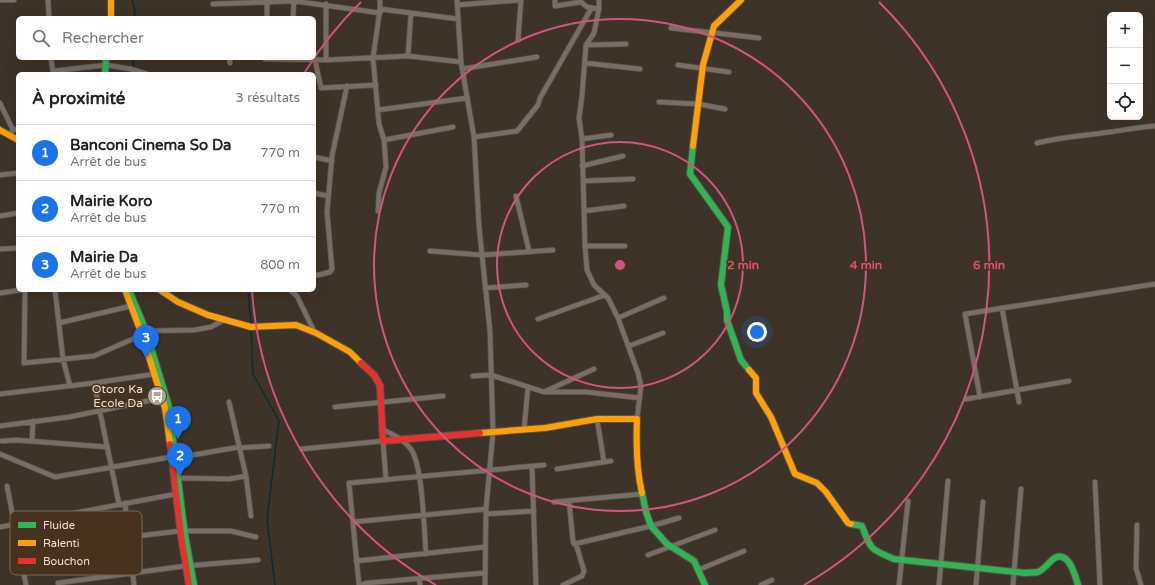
<!DOCTYPE html>
<html lang="fr">
<head>
<meta charset="utf-8">
<style>
	:root { --surface:#fff; --page:#f2f2f2; --text:#202124; --muted:#757577; --line:#e0e0e0; --accent:#1a73e8 }
	body { margin:0; font-family:"Varela Round",sans-serif; background:var(--page); color:var(--text) }
	.controls { position:absolute; right:12px; top:12px; display:grid; overflow:hidden; border-radius:6px; box-shadow:0 4px 16px #0002 }
	.controls button { width:36px; height:36px; display:grid; place-items:center; padding:0; border:0; border-bottom:1px solid var(--line); background:var(--surface); color:var(--text); font:20px sans-serif }
	.you { position:absolute; left:757px; top:332px; width:14px; height:14px; margin:-10px; border:3px solid #fff; border-radius:50%; background:#1a73e8; box-shadow:0 0 0 6px #1a73e833 }
	.badge { display:grid; place-items:center; width:26px; height:26px; border-radius:50%; background:var(--accent); color:#fff; font-size:13px; font-weight:700 }
	.pin { position:absolute; translate:-50% -33px; filter:drop-shadow(0 1px 2px #0008) }
	.pin::after { content:''; position:absolute; top:21px; width:14px; height:12px; background:inherit; clip-path:polygon(0 0,100% 0,50% 100%) }
	.list { margin:0; padding:0; list-style:none }
	h2 { display:flex; justify-content:space-between; align-items:center; height:52px; margin:0; padding:0 16px; font-size:17px }
	h2 small { font-size:13px; font-weight:400; color:var(--muted) }
	.list li { display:grid; grid-template-columns:26px 1fr auto; gap:12px; align-items:center; box-sizing:border-box; height:56px; padding:0 16px; border-top:1px solid var(--line) }
	.list b { display:block; font-size:15px; white-space:nowrap }
	.list p { margin:0; font-size:13px; white-space:nowrap; color:var(--muted) }
	.list em { font-size:13px; font-style:normal; color:var(--muted) }
	.icon { flex:none; width:22px; height:22px; fill:none; stroke:currentColor; stroke-width:2; stroke-linecap:round; stroke-linejoin:round }
	.map { position:relative; flex:none; width:1155px; height:585px; overflow:hidden }
	.search { position:absolute; background:var(--surface); box-shadow:0 4px 16px #0002; left:16px; top:16px; width:300px; height:44px; display:flex; align-items:center; gap:10px; box-sizing:border-box; padding:0 14px; border-radius:6px; color:var(--muted); font-size:15px }
	.panel { position:absolute; background:var(--surface); box-shadow:0 4px 16px #0002; left:16px; top:72px; width:300px; height:220px; border-radius:6px }
	.map>svg:first-child { display:block }
</style>
</head>
<body>
<div class="map">
<svg width="1155" height="585" viewBox="0 0 1155 585">
	<rect width="100%" height="100%" fill="#3e3328"/>
	<g fill="none" stroke-linecap="round" stroke-linejoin="round">
		<path stroke="#092c34" stroke-width="1.5" d="M132,0L135,10L134,18
			M133,58L134,68
			M248,290L251,324
			M251,330L253,374L279,421L267,519L275,585"/>
		<g stroke="#5c5248" stroke-width="6">
			<path id="street" d="M0,0H14
				M48,0L49,18
				M457,0L461,62L474,137L479,226L490,331L493,432L486,509L485,585
				M555,0V6L581,2L587,7L599,9
				M599,0V9L594,33L586,45L582,96L579,118L582,139L585,246L587,270L594,285L608,298L618,318L638,373L641,386L637,419
				M267,1V18
				M213,4L294,1L380,13
				M457,5L521,0
				M380,9L458,19
				M293,18L294,0
				M671,28L759,38
				M518,40L521,0
				M586,45L626,44
				M408,56L411,13
				M51,58L53,72
				M229,58L230,63
				M265,59L326,60L408,56L461,62
				M315,60L321,88L376,85
				M326,60V4
				M585,63L640,69
				M678,65L729,72
				M462,69L537,57
				M53,71L106,65L131,69L147,74
				M659,102L698,104L725,109
				M0,103L13,130
				M378,110L467,98
				M10,135L13,130L18,129
				M474,137L517,131L538,105L540,98L591,9
				M582,139L611,135
				M384,140L453,127
				M1037,143C1058,138 1080,136 1102,133C1120,131 1137,127 1155,126
				M314,157L332,161
				M582,166L623,156
				M0,175L18,173
				M583,181L633,179
				M314,193L328,196
				M516,196L529,251
				M378,211L379,193L386,167L384,140L379,124L373,58L380,9V0
				M584,211L624,206
				M0,216L18,213
				M585,246H625
				M0,249L18,248
				M430,251L482,255L553,250
				M314,276L330,272L332,269L327,212L332,156L347,86
				M485,288L526,285
				M25,290L24,363L94,356L142,335
				M55,290L63,359L70,386
				M290,290L297,296L315,333
				M0,293L21,290
				M1002,308L1019,402
				M618,318L664,298
				M538,319L605,295
				M59,323L131,306
				M146,331L194,330L211,327L224,320
				M629,346L663,333
				M473,376L491,375L544,392H586L640,398
				M94,383L119,504
				M546,391L594,369
				M0,394L94,383L155,374
				M980,397L965,314L1155,284
				M966,399L1069,381
				M229,402L246,476L251,516
				M335,407L443,396
				M597,419L604,462
				M0,426L69,417L162,398
				M382,429C392,434 403,439 410,448C423,463 424,531 426,554
				M524,430L528,387
				M2,441L16,440L107,447
				M32,441L33,421
				M239,448L269,446
				M302,449L383,441L386,480
				M0,454L55,477L171,457
				M176,458L239,447
				M532,466L536,585
				M557,469L611,461
				M178,478L229,479L246,476
				M1095,482L1100,585
				M7,486L26,585
				M569,501L573,541L574,544L651,526L679,518
				M554,502L642,494
				M125,503L134,585
				M486,514L534,511
				M353,522L486,509
				M1137,525L1136,568L1141,585
				M0,527L176,494
				M648,555L715,530
				M43,557L129,537L180,531H231L256,537
				M356,561L485,547
				M698,570L744,551
				M419,578L420,585
				M58,583L185,566L258,560
				M359,585L349,483L544,465
				M361,585L367,583L484,573
				M563,585L582,576L584,571L576,544
				M761,585L772,580
				M899,585L908,501
				M939,585L948,481
				M976,585L983,502
				M1013,585L1021,489"/>
		</g>
		<g stroke="#5c5248" stroke-width="8">
			<path id="fast" d="M105,74L106,58
				M693,146L690,174L728,227L721,285L727,312V320L741,360L749,370
				M129,290L146,331L169,407L185,535L194,585
				M642,493L646,512L651,526L667,544L694,561L705,585
				M851,524L862,526C871,550 870,549 894,559L1025,573C1029,572 1034,573 1038,572C1043,570 1048,564 1052,560C1068,547 1075,575 1078,585"/>
		</g>
		<g stroke="#5c5248" stroke-width="8">
			<path id="slow" d="M111,0V18
				M0,130L18,140
				M693,146L703,65L714,26L741,0
				M125,290L142,335L165,408L170,444
				M160,290L178,302L208,315L251,327L296,325L316,333L350,352L361,363
				M749,370L756,378V393L771,417L795,474L817,483L826,492L848,523L851,524
				M480,433L545,428L597,419H637C636,444 636,468 642,493"/>
		</g>
		<g stroke="#5c5248" stroke-width="8">
			<path id="jam" d="M361,363L374,375L380,385L383,441L480,433
				M170,444L181,535L189,585"/>
		</g>
		<use href="#street" stroke="#776e67" stroke-width="4.5"/>
		<use href="#fast" stroke="#30b455" stroke-width="6"/>
		<use href="#slow" stroke="#ff9f0a" stroke-width="6"/>
		<use href="#jam" stroke="#e5322d" stroke-width="6"/>
	</g>
	<g fill="none" stroke="#cf547f" stroke-width="2">
		<circle cx="620" cy="265" r="123"/>
		<circle cx="620" cy="265" r="246"/>
		<path d="M436 585A369 369 0 0 1 252 291M305 72A369 369 0 0 1 361 2M879 2A369 369 0 0 1 804 585"/>
	</g>
	<defs>
		<g id="bus-disc" transform="scale(1)"><circle r="9.5" fill="#b0a398" stroke="#47321f"/><path d="M-5-6H5V4H4V6H2V4H-2V6H-4V4H-5ZM-3.5-4V0h7V-4ZM-3.5 1.2v1.5H-2V1.2ZM2 1.2v1.5H3.5V1.2Z" fill="#fff"/></g>
	</defs>
	<g fill-rule="evenodd">
		<use href="#bus-disc" x="157" y="396"/>
	</g>
	<g text-anchor="middle" stroke-width="3" stroke-linejoin="round" paint-order="stroke">
		<g font-size="12" fill="#eee0d4" stroke="#47321f" text-anchor="end">
			<text x="143" y="393">Otoro Ka<tspan x="143" dy="14">Ecole Da</tspan></text>
		</g>
	</g>
	<rect x="10" y="511" width="132" height="64" rx="6" fill="#47321f" stroke="#796655" stroke-width="1"/>
	<rect x="18" y="522" width="18" height="6" fill="#30b455"/>
	<rect x="18" y="540" width="18" height="6" fill="#ff9f0a"/>
	<rect x="18" y="558" width="18" height="6" fill="#e5322d"/>
	<g font-size="11" fill="#eee0d4">
		<text x="43" y="529">Fluide</text>
		<text x="43" y="547">Ralenti</text>
		<text x="43" y="565">Bouchon</text>
	</g>
	<circle cx="620" cy="265" r="6" fill="#cf547f" stroke="#47321f" stroke-width="2"/>
	<g font-size="12" text-anchor="middle" font-weight="bold" fill="#cf547f" stroke="#47321f" stroke-width="3" stroke-linejoin="round" paint-order="stroke">
		<text x="743" y="269">2 min</text>
		<text x="866" y="269">4 min</text>
		<text x="989" y="269">6 min</text>
	</g>
</svg>
<div class="controls">
<button>+</button>
<button>−</button>
<button><svg class="icon" aria-label="locate" viewBox="0 0 24 24"><circle cx="12" cy="12" r="6"/><path d="M12 2v4M12 18v4M2 12h4M18 12h4"/></svg></button>
</div>
<div class="you"></div>
<div class="pin badge" style="left:178px;top:439px">1</div>
<div class="pin badge" style="left:180px;top:476px">2</div>
<div class="pin badge" style="left:146px;top:358px">3</div>
<div class="search"><svg class="icon" aria-label="search" viewBox="0 0 24 24"><circle cx="10" cy="10" r="6"/><path d="M15 15l6 6"/></svg>Rechercher</div>
<section class="panel">
<h2>À proximité<small>3 résultats</small></h2>
<ul class="list">
<li><span class="badge">1</span><div><b>Banconi Cinema So Da</b><p>Arrêt de bus</p></div><em>770 m</em></li>
<li><span class="badge">2</span><div><b>Mairie Koro</b><p>Arrêt de bus</p></div><em>770 m</em></li>
<li><span class="badge">3</span><div><b>Mairie Da</b><p>Arrêt de bus</p></div><em>800 m</em></li>
</ul>
</section>
</div>
</body>
</html>
